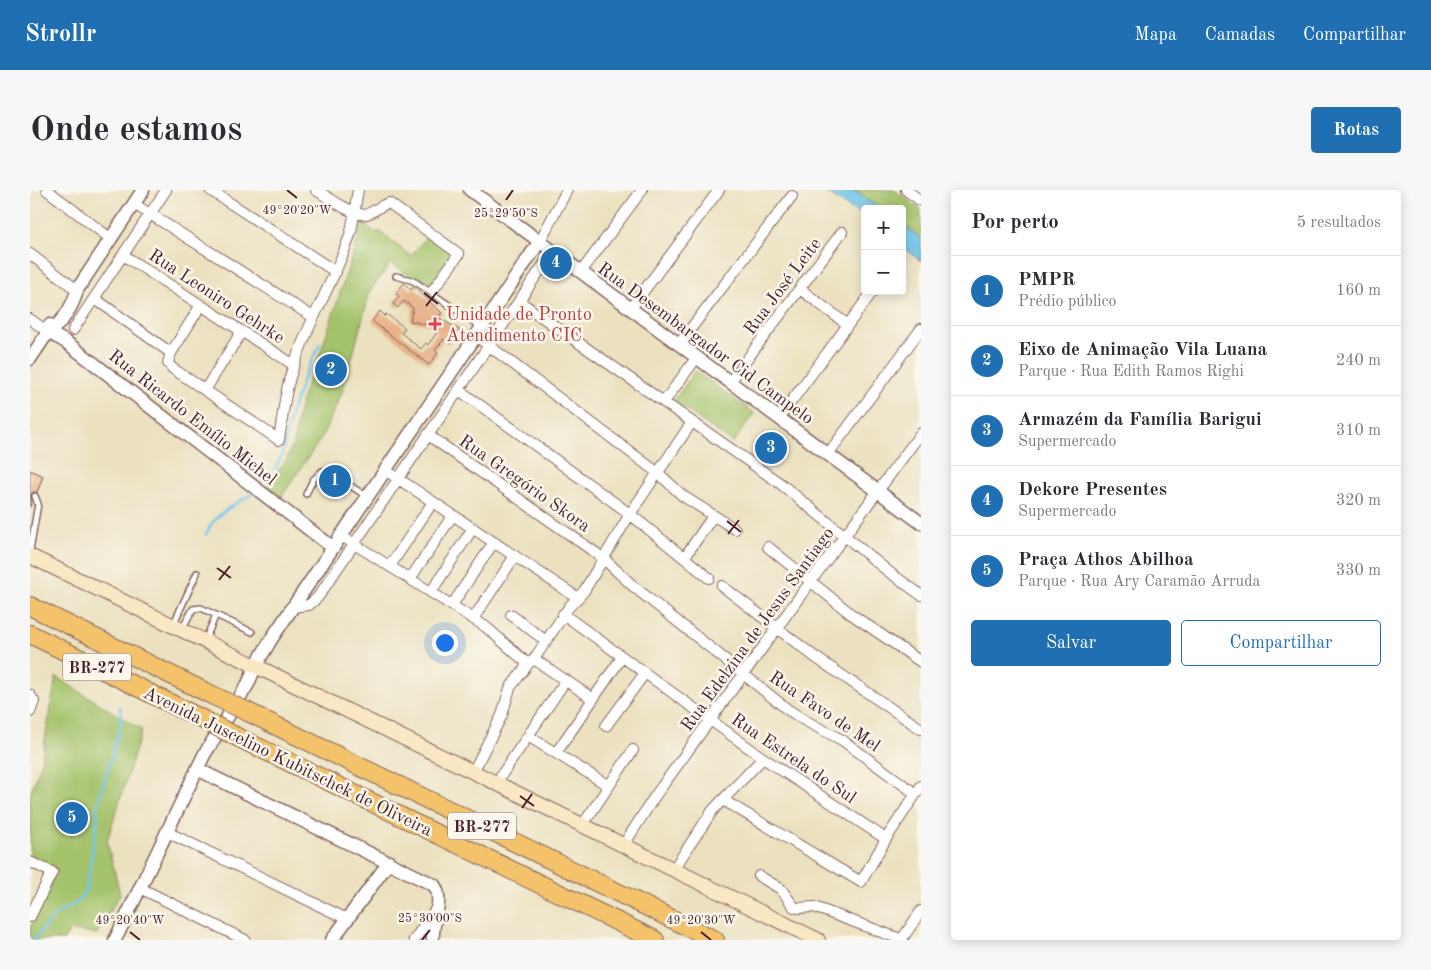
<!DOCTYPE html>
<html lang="pt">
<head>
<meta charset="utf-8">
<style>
	:root { --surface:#fff; --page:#f7f7f7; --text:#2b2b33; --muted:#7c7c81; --line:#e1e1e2; --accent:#1f6fb2 }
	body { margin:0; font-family:"Old Standard TT",serif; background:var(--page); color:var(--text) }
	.controls { position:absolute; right:15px; top:15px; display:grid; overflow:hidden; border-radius:5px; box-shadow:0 2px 12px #0003 }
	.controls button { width:45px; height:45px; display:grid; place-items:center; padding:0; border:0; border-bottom:1px solid var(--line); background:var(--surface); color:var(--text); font:25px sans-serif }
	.you { position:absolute; left:414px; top:452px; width:18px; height:18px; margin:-12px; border:4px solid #fff; border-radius:50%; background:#1a73e8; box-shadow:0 0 0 8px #1a73e833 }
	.badge { display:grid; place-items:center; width:32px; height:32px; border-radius:50%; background:var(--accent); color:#fff; font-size:16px; font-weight:700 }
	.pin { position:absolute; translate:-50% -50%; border:2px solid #fff; box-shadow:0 1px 5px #0006 }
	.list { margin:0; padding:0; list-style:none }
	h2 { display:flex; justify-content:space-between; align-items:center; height:65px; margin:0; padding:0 20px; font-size:21px }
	h2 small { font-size:16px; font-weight:400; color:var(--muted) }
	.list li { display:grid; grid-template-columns:32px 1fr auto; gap:15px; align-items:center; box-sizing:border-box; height:70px; padding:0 20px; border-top:1px solid var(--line) }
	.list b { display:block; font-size:19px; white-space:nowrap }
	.list p { margin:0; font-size:16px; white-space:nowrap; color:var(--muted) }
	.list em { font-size:16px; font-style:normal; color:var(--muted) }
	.actions { display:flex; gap:10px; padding:15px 20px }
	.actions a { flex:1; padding:11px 0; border:1px solid var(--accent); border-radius:5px; text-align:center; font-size:18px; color:var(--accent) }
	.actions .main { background:var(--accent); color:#fff }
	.map { position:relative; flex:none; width:891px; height:750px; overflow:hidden; border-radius:5px }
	header { display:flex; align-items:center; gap:30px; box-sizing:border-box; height:70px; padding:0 25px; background:var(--accent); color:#fff }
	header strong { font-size:24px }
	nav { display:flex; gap:28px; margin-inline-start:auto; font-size:18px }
	.intro { display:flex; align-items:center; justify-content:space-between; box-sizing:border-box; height:120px; padding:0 30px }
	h1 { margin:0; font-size:35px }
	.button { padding:12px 22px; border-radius:5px; background:var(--accent); color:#fff; font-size:18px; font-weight:700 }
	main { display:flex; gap:30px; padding:0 30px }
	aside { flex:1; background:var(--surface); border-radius:5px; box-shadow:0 2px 12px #0003 }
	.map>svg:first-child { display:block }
</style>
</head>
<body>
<header>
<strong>Strollr</strong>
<nav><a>Mapa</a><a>Camadas</a><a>Compartilhar</a></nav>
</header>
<div class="intro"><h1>Onde estamos</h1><a class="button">Rotas</a></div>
<main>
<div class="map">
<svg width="891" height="750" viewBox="0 0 891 750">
	<rect width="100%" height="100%" fill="#fbf7ec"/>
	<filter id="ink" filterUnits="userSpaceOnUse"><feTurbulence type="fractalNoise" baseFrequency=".02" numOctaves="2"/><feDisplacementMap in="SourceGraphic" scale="10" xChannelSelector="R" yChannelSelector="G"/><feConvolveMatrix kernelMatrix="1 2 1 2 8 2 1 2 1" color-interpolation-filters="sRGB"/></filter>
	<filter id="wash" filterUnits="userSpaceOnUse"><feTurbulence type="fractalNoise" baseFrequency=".0096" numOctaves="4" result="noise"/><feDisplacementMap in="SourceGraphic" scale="20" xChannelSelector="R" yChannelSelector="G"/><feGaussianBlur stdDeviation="1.12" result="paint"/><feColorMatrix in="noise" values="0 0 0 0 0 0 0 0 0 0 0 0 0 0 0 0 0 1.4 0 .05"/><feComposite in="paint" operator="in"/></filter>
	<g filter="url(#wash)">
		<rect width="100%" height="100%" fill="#ebe1bf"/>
		<path fill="#a4c26a" stroke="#77704a" d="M823,0H864L891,20V48L872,34V19H850Z
			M333,33L345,43L349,41L381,66L398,45L424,65L399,99L361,73L340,101L314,198L292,247L250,309L236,298L256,270L264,252L268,224L273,204L291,161Z
			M665,181L724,223L703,253L644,211Z
			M26,487L112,540L77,651L90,704L67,744L40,740L34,750H0V739L28,680L0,666V605L11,573Z"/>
		<path fill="#6ec4eb" stroke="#5c728b" d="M792,0H823L850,19H835V27Z
			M872,34L891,48V71L872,57Z"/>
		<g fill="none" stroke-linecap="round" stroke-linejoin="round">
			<path stroke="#6ec4eb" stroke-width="2.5" d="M241,287L252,265L262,220L275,184L290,154
				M176,345C183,324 204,315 222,304
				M3,750L25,725L47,713L56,700L68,626L66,621L91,534L90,516"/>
		</g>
		<g id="blocks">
			<path fill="#e8b188" d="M374,93L381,100L384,97L412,123L407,127L430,140L420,154L414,149L405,160L408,163L399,175L342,131L350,121L355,126L356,124L375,138L371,143L391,159L396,153L398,155L408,141L402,136L380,131L383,118L374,111L368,118L363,114L369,106L366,103Z
				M0,280L13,286L7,302H3L1,305L2,312L0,317Z"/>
		</g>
	</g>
	<g filter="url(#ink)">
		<use href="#blocks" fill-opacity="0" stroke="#82635f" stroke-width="1"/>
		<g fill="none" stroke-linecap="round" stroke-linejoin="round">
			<g stroke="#82635f" stroke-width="8">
				<path id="service" d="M366,86L381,90L387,93L451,137
					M276,304L283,290L292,281H298L336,306
					M0,360L8,314L5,306
					M143,435L167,383
					M152,439L163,419L171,418L222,442
					M175,450L186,425"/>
			</g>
			<g stroke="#82635f" stroke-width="12">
				<path id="minor" d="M17,0L81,49
					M180,0L306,82
					M286,0C297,6 325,28 337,24C345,21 351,15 359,13L429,64L403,100
					M876,0L891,11
					M104,14L283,127
					M510,51L537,0
					M0,64L47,100
					M93,65L264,175
					M551,82L612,0
					M770,99L818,135
					M64,108L141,163L138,173L142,178L249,250C253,225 255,199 264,175C279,130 305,90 320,45C324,31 325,15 328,0
					M489,111L751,294L859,382L891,405
					M601,118L689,0
					M0,129L18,142
					M43,140L136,0
					M446,146L628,283L653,306L705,339
					M649,154L762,6
					M141,163L171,115
					M700,192L812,42
					M175,200L212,141
					M429,200L600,324L679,388
					M634,212L667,167
					M749,228L843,101
					M398,245L573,368L603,396L757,519L774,530L812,550L886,604
					M798,264L891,139
					M355,280L548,408
					M310,345L456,437L498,474
					M738,357L821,424L891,472
					M654,368L683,326
					M360,376L403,312
					M380,389L423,325
					M692,396L785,467L891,539
					M401,402L443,338
					M422,415L464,352
					M261,417L279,415L288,407L523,61
					M533,424L733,568L856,649
					M481,425L516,451
					M443,429L485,366
					M504,469L563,509
					M0,505L4,511L0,522
					M576,536L615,483
					M498,546L579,596
					M526,563L592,467
					M443,582L472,525L480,498L498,474L504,469L539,417L554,401L600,324L662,232
					M466,593L536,490
					M693,610L831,692L856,649L891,596
					M552,636L603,560
					M137,642L317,729
					M593,656L625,606L781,391L891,243
					M0,672L22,682L0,727
					M643,680L683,620L733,568
					M729,686L751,699L764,717L768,718L784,717L873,750
					M110,698L215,750
					M872,749L891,721
					M384,750L407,717"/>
			</g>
			<g stroke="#82635f" stroke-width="15">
				<path id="tertiary" d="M440,0L891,333
					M18,142L36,152L302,357
					M18,142C33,133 43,116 47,100L113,0
					M0,169L18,142L20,135
					M167,579L404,695C415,710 401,732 403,750
					M85,750L174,565L218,494L226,475L242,448L510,51
					M302,750L359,672"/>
			</g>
			<g stroke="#82635f" stroke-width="16">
				<path id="secondary" d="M0,366L788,750"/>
			</g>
			<g stroke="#82635f" stroke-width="20">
				<path id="motorway" d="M0,416L184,506
					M0,444L172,529
					M218,522L685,750
					M205,546L625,750"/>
			</g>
			<use href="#service" stroke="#fff" stroke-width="5"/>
			<use href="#minor" stroke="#fff" stroke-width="10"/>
			<use href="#tertiary" stroke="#fff" stroke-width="12"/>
			<use href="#secondary" stroke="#fae7c3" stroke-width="14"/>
			<use href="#motorway" stroke="#f3c26a" stroke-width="18"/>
			<g stroke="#82635f" stroke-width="20" stroke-linecap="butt">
				<path id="motorway-bridge" d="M184,506L218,522
					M172,529L205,546"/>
			</g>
			<use href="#motorway-bridge" stroke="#f3c26a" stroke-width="18"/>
		</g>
	</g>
	<path fill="none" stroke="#4a1f2b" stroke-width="2" d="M257,0L267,8M476,10L483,0M394,103L408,114M396,116L407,102M697,331L711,342M698,344L709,330M187,378L201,388M189,390L200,376M490,606L504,616M492,618L502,604M100,742L110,750M671,742L681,750M392,750L400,740"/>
	<path fill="#e0444e" stroke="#fbf7ec" stroke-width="2" d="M402.5 126.5h5v5h5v5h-5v5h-5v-5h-5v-5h5z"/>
	<g text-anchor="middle" stroke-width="5" stroke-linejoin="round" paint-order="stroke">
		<g fill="#fbf7ec" stroke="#7f6065" stroke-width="1">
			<rect x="33" y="463.5" width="68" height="27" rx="4"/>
			<rect x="418" y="622.5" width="68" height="27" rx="4"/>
		</g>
		<g font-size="16" font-weight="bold" fill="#4a1f2b">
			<text x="67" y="483">BR-277</text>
			<text x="452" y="642">BR-277</text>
		</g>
		<g font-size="18" fill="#4a1f2b" stroke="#fbf7ec">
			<text transform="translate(752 96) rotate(-53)" y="6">Rua José Leite</text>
			<text transform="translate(187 106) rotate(33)" y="6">Rua Leoniro Gehrke</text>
			<text transform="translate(676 153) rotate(36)" y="6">Rua Desembargador Cid Campelo</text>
			<text transform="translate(163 227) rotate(38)" y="6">Rua Ricardo Emílio Michel</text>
			<text transform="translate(495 293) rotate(35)" y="6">Rua Gregório Skora</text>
			<text transform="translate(727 439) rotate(-54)" y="6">Rua Edelzina de Jesus Santiago</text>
			<text transform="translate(795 521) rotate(34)" y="6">Rua Favo de Mel</text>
			<text transform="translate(764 568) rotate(34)" y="6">Rua Estrela do Sul</text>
			<text transform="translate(258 571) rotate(26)" y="6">Avenida Juscelino Kubitschek de Oliveira</text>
		</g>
		<g font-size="18" fill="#be3a42" stroke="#fbf7ec" text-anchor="start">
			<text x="416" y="130">Unidade de Pronto<tspan x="416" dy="21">Atendimento CIC</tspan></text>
		</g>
	</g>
	<g font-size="12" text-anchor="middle" fill="#4a1f2b" stroke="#fbf7ec" stroke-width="5" stroke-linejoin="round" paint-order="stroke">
		<text x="267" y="24">49°20'20"W</text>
		<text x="476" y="27">25°29'50"S</text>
		<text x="400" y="732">25°30'00"S</text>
		<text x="100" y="734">49°20'40"W</text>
		<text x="671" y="734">49°20'30"W</text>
	</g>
</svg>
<div class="controls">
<button>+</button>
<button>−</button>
</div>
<div class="you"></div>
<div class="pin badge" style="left:305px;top:291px">1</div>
<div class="pin badge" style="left:301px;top:180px">2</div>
<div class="pin badge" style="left:741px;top:258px">3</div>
<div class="pin badge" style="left:526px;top:73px">4</div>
<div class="pin badge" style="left:42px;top:628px">5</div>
</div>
<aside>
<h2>Por perto<small>5 resultados</small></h2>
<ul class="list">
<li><span class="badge">1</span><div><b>PMPR</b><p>Prédio público</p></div><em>160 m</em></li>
<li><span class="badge">2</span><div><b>Eixo de Animação Vila Luana</b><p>Parque · Rua Edith Ramos Righi</p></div><em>240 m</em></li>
<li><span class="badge">3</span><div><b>Armazém da Família Barigui</b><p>Supermercado</p></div><em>310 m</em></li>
<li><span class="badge">4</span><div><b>Dekore Presentes</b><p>Supermercado</p></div><em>320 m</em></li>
<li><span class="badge">5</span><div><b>Praça Athos Abilhoa</b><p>Parque · Rua Ary Caramão Arruda</p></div><em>330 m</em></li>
</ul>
<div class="actions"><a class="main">Salvar</a><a>Compartilhar</a></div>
</aside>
</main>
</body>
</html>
